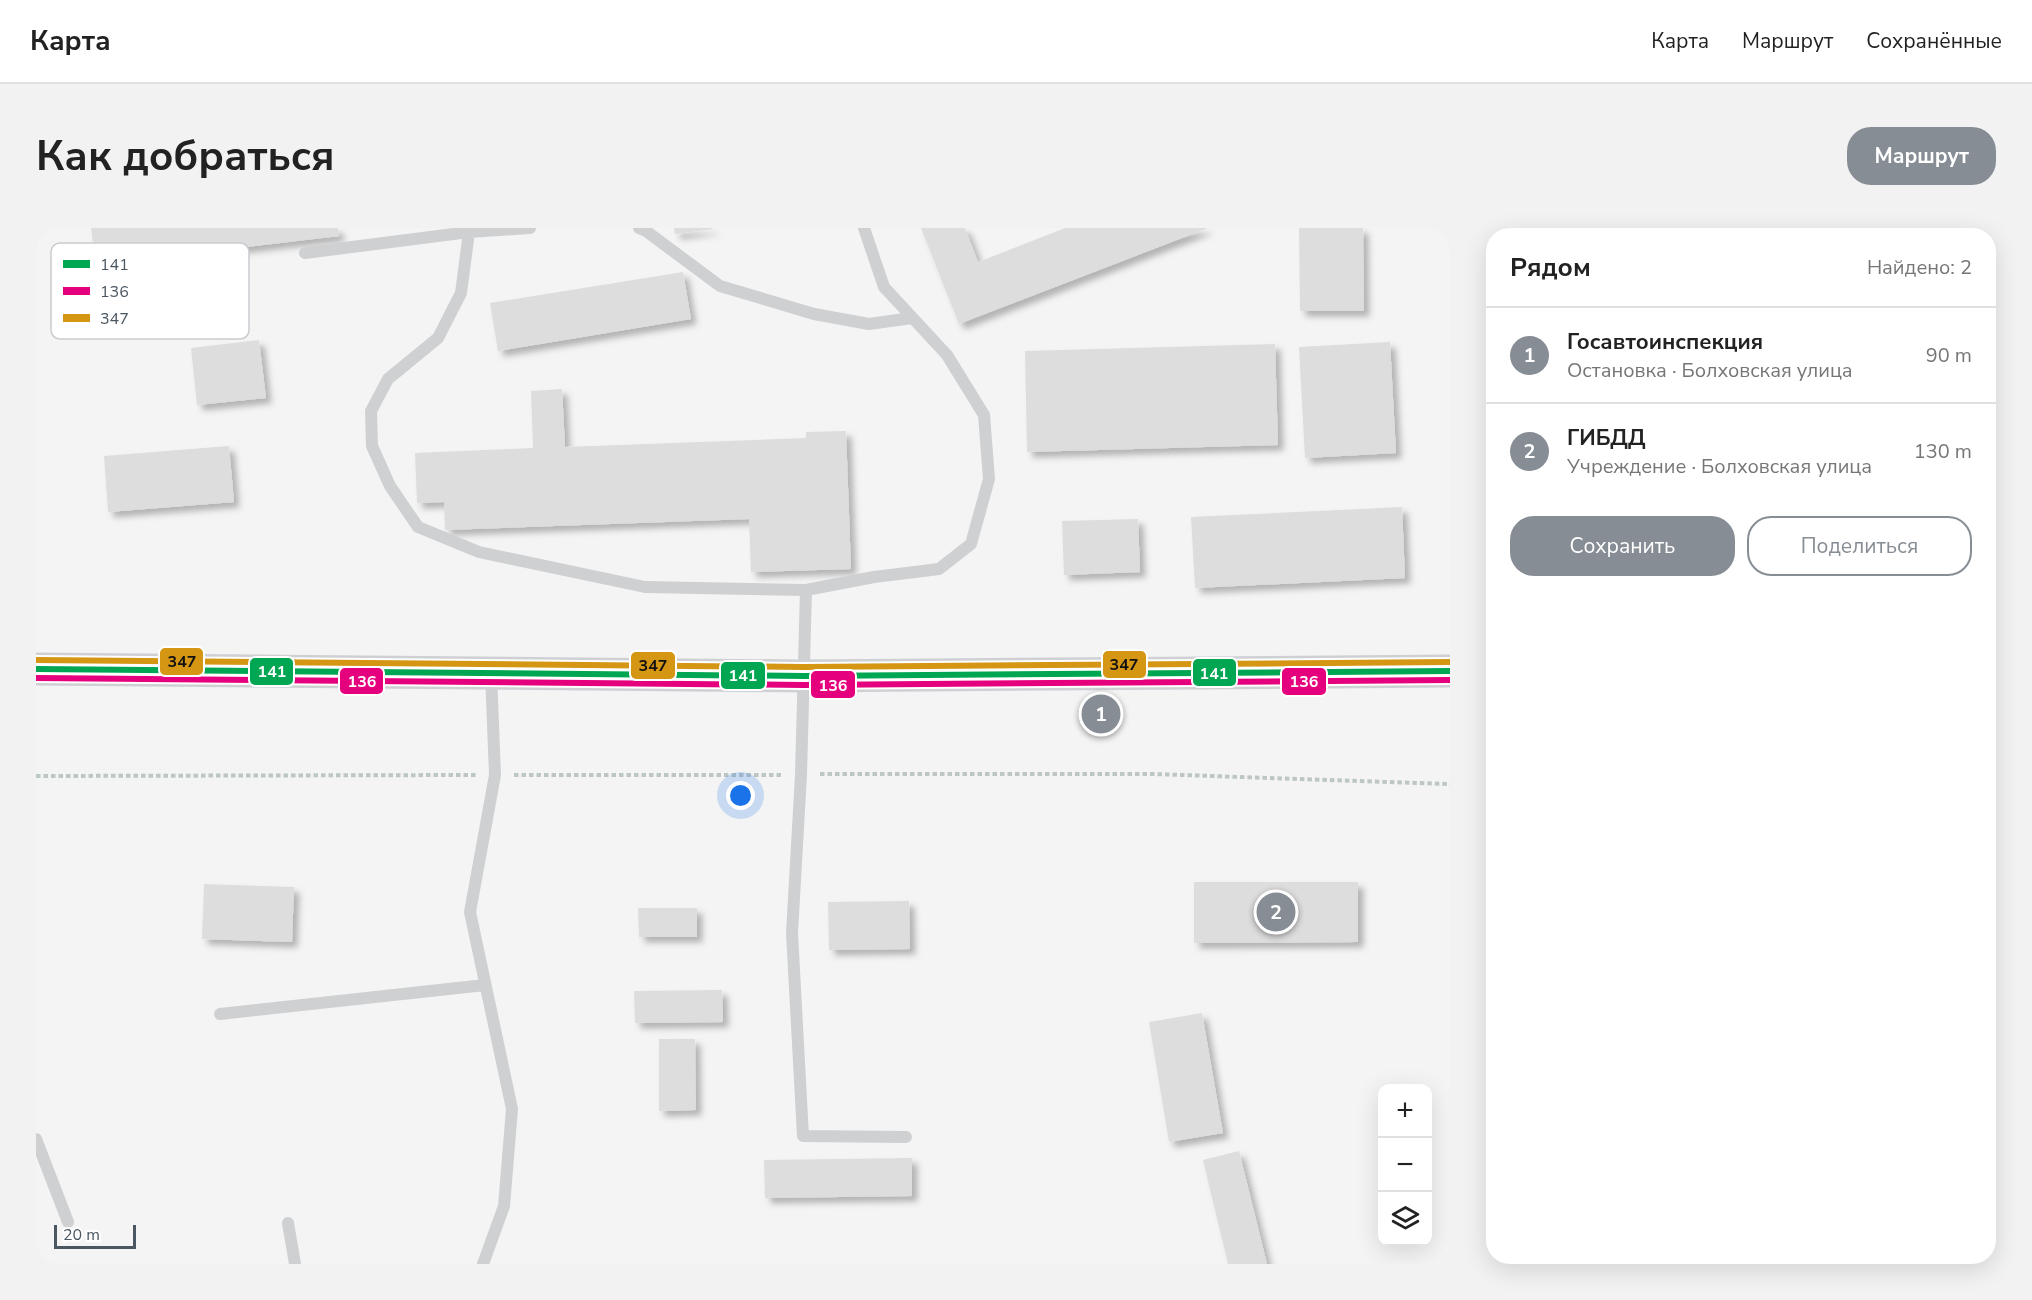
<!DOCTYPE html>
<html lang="ru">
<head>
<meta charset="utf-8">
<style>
	:root { --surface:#fff; --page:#f2f2f2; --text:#222; --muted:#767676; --line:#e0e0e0; --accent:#868d94 }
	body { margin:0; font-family:"Nunito Sans",sans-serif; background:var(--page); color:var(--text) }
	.controls { position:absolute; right:18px; bottom:18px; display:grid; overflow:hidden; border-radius:12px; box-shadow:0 6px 24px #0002 }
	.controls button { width:54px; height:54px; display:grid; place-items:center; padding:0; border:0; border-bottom:2px solid var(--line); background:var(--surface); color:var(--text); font:30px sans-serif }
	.scale { position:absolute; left:18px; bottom:15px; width:82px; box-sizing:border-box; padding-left:6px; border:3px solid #4a5661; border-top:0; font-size:16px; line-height:21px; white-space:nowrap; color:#4a5661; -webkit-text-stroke:4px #fff; paint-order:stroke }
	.you { position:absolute; left:705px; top:568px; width:21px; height:21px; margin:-15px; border:4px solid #fff; border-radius:50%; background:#1a73e8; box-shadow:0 0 0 9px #1a73e833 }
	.badge { display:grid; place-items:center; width:39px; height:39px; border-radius:50%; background:var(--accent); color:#fff; font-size:20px; font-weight:700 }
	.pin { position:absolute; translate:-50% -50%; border:3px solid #fff; box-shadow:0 2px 6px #0006 }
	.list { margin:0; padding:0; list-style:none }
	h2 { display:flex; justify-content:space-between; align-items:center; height:78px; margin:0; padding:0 24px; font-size:26px }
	h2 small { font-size:20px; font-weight:400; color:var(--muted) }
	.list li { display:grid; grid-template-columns:39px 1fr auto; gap:18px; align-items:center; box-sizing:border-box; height:96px; padding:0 24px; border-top:2px solid var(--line) }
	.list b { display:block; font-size:22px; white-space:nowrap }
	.list p { margin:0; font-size:20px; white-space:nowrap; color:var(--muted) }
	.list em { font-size:20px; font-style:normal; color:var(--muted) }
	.actions { display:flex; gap:12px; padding:18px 24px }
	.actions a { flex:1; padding:14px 0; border:2px solid var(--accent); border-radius:24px; text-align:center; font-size:21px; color:var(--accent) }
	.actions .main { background:var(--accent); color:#fff }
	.icon { flex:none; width:33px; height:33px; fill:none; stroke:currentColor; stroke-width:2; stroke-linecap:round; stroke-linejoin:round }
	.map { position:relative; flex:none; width:1414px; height:1036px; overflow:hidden; border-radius:24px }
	header { display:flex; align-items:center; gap:36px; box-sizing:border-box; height:84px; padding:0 30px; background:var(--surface); border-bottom:2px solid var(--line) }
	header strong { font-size:28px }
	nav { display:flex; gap:33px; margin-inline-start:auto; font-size:21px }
	.intro { display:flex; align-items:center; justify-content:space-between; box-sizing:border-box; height:144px; padding:0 36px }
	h1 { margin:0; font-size:42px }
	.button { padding:15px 27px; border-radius:24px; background:var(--accent); color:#fff; font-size:21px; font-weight:700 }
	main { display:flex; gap:36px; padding:0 36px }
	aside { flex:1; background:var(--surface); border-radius:24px; box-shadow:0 6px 24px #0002 }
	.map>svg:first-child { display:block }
</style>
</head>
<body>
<header>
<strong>Карта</strong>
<nav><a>Карта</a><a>Маршрут</a><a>Сохранённые</a></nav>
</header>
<div class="intro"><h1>Как добраться</h1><a class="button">Маршрут</a></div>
<main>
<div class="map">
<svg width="1414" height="1036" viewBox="0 0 1414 1036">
	<defs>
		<filter id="shadow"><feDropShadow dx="5.5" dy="5.5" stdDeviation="3" flood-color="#0004"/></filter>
	</defs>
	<rect width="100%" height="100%" fill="#f4f4f4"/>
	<path fill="#ddddde" filter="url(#shadow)" d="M55,0H302L303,8L60,37Z
		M638,0H676L677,1L639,6Z
		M885,0H929L942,34L1029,0H1172L923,96Z
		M1263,0H1327L1328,83H1264Z
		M647,44L655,91L462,123L454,75Z
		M223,112L230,170L161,177L155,120Z
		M1354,114L1360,225L1269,230L1263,119Z
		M1239,116L1242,217L991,224L989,123Z
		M526,161L529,219L770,210V204L810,203L815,341L715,344L713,291L409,302L408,274L381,275L379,225L497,220L495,163Z
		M193,218L198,274L72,284L68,228Z
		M1366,279L1369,350L1159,360L1155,289Z
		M1102,291L1104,344L1028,347L1026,293Z
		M1158,654H1322V714L1158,715Z
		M168,656L258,659L256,714L166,711Z
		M873,673L874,721L793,722L792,674Z
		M602,680H661V709H603Z
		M686,762L687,794L599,795L598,763Z
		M1166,785L1187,905L1133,914L1113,794Z
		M623,811H659L660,882L623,883Z
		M1203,923L1231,1036H1192L1167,932Z
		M876,930V968L729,970L728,932Z"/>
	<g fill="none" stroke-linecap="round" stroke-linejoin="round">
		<path stroke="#bcc7c4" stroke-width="4" stroke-dasharray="4.5 3" stroke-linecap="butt" d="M784,546H1115L1414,556
			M478,547H746
			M0,548L440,547"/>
		<path stroke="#ced0d2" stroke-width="12" d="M432,0L433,4L425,65L402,110L352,151L335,183L336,218L354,258L382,299L443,324L609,359L770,362L838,349L903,341L935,316L953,251L948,187L911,127L848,59L828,0
			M603,0L610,3L684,58L778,86L833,96L876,90
			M269,25L433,4L494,0
			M770,362L765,547L756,705L767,908L870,909
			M184,786L449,757
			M0,911L32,994
			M252,995L259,1036
			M447,1036L468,978L476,881L434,684L459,547L455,445"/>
		<path stroke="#ced0d4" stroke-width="33" d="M0,441L768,448L1414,443"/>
		<g stroke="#fff" stroke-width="10">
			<path id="bus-1" d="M0,441L768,448L1414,443"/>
		</g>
		<g stroke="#fff" stroke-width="10">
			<path id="bus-2" d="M0,450L768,457L1414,452"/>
		</g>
		<g stroke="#fff" stroke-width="10">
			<path id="bus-3" d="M0,432L768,439L1414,434"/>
		</g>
		<use href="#bus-1" stroke="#00a651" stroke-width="6"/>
		<use href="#bus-2" stroke="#e5007d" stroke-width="6"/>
		<use href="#bus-3" stroke="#d49613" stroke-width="6"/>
	</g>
	<rect x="15" y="15" width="198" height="96" rx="9" fill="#fff" stroke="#c9ccd0" stroke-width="1.5"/>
	<rect x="27" y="32" width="27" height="8" fill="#00a651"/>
	<rect x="27" y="59" width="27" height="8" fill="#e5007d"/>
	<rect x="27" y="86" width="27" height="8" fill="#d49613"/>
	<g font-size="16" fill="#4a5661">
		<text x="64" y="42">141</text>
		<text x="64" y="69">136</text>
		<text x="64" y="96">347</text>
	</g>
	<g stroke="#fff" stroke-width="2">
		<rect x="123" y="419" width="45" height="29" rx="6" fill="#d49613"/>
		<rect x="1066" y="422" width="45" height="29" rx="6" fill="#d49613"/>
		<rect x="594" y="423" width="46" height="29" rx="6" fill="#d49613"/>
		<rect x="213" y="429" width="45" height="29" rx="6" fill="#00a651"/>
		<rect x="1156" y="430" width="45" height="29" rx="6" fill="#00a651"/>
		<rect x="684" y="433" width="46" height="29" rx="6" fill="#00a651"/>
		<rect x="303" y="439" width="45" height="28" rx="6" fill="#e5007d"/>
		<rect x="1245" y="439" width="46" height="29" rx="6" fill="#e5007d"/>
		<rect x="774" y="442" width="46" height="29" rx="6" fill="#e5007d"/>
	</g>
	<g font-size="16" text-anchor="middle" font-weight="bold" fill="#fff">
		<text x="236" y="449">141</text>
		<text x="1178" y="451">141</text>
		<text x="707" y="453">141</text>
		<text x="326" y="459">136</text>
		<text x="1268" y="459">136</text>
		<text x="797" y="463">136</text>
	</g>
	<g font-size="16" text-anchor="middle" font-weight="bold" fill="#111">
		<text x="146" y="439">347</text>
		<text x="1088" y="442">347</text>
		<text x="617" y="443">347</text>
	</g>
</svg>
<div class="controls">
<button>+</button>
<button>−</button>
<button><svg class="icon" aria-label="layers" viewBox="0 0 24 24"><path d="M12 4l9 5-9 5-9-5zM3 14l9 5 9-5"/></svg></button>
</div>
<div class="scale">20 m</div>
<div class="you"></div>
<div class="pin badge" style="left:1065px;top:486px">1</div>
<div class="pin badge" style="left:1240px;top:684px">2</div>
</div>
<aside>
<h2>Рядом<small>Найдено: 2</small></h2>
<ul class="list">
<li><span class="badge">1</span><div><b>Госавтоинспекция</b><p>Остановка · Болховская улица</p></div><em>90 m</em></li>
<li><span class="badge">2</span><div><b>ГИБДД</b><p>Учреждение · Болховская улица</p></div><em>130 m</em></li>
</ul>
<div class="actions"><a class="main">Сохранить</a><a>Поделиться</a></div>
</aside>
</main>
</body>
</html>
